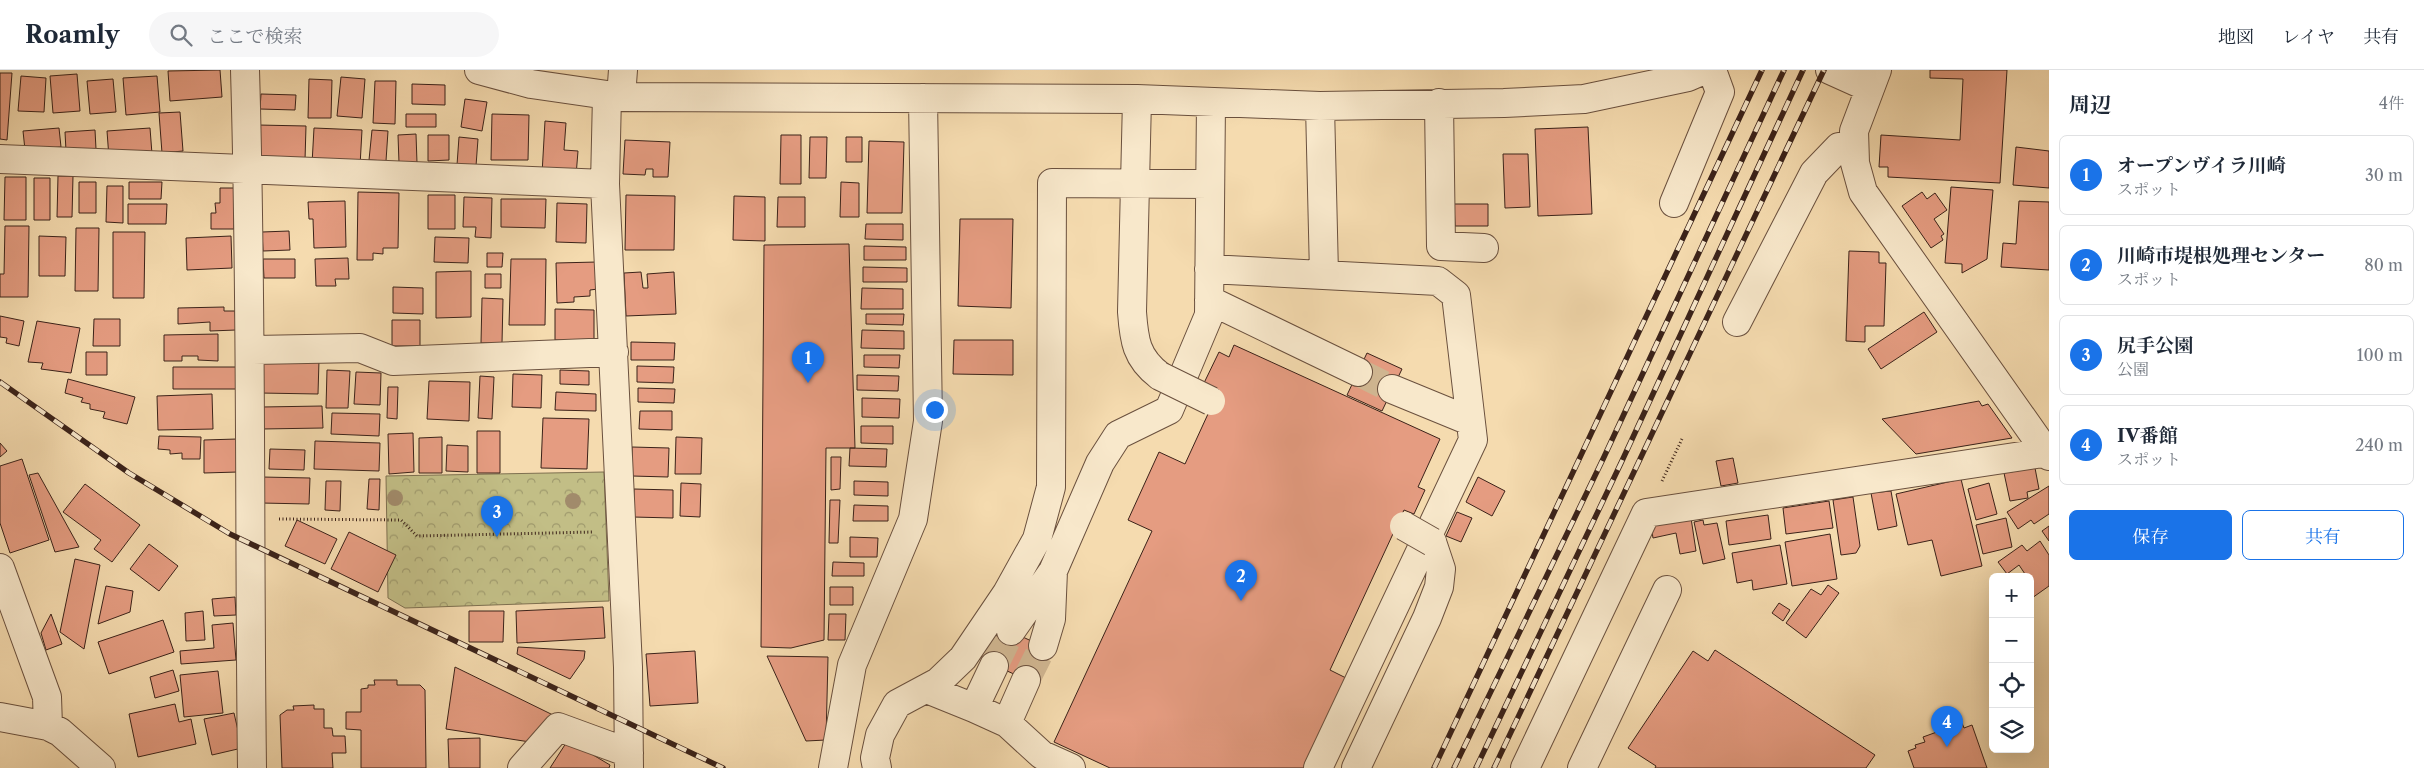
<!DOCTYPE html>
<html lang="ja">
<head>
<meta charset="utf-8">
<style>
	:root { --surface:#fff; --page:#f6f6f7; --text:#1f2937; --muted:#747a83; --line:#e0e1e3; --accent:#1a73e8 }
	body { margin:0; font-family:"Libre Caslon Text","Noto Serif JP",serif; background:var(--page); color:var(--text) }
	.controls { position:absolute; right:15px; bottom:15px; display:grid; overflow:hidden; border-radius:8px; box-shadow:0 5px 20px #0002 }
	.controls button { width:45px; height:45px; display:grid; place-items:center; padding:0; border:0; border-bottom:1px solid var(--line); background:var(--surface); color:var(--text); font:25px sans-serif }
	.you { position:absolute; left:934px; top:339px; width:18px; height:18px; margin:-12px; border:4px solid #fff; border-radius:50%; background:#1a73e8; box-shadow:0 0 0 8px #1a73e833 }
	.badge { display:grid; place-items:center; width:32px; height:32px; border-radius:50%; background:var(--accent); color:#fff; font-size:16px; font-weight:700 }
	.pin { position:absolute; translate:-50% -41px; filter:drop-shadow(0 1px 2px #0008) }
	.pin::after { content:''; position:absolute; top:26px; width:18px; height:15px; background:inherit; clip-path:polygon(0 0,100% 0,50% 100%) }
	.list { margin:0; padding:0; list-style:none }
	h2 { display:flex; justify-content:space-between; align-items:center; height:65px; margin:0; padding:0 20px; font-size:21px }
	h2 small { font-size:16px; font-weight:400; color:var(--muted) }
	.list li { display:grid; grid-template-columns:32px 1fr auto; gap:15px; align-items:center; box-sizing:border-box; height:80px; margin:0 10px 10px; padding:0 10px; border:1px solid var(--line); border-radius:8px }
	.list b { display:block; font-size:19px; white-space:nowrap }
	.list p { margin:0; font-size:16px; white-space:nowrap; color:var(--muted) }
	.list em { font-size:16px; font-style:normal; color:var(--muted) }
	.actions { display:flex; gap:10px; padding:15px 20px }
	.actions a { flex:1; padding:11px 0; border:1px solid var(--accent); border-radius:8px; text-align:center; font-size:18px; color:var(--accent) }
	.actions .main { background:var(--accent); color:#fff }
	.icon { flex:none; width:28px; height:28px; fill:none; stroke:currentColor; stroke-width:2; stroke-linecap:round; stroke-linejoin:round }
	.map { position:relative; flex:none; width:2049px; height:698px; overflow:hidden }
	header { display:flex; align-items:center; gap:30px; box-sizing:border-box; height:70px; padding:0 25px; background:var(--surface); border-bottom:1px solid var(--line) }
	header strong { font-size:24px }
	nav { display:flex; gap:28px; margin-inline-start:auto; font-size:18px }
	.search { width:350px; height:45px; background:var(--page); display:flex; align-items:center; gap:12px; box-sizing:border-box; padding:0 18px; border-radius:28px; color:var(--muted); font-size:19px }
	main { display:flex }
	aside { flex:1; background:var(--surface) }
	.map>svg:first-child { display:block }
</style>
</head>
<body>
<header>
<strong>Roamly</strong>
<div class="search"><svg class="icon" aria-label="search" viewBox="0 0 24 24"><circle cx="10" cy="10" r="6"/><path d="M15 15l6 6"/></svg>ここで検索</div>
<nav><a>地図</a><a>レイヤ</a><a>共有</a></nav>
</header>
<main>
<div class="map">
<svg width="2049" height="698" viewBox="0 0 2049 698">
	<defs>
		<pattern id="forest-crowns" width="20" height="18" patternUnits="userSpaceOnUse" patternTransform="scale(1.25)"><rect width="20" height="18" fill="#c2be86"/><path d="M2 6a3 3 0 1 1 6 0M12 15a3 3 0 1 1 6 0" fill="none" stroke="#9f9a6d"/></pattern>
	</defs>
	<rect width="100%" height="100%" fill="#f5dbaf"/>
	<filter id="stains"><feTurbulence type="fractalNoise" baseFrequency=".004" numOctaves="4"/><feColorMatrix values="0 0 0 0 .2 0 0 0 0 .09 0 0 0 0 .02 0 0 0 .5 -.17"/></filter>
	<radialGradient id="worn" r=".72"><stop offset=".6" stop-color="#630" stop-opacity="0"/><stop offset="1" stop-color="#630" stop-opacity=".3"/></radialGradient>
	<path fill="url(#forest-crowns)" stroke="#7e7050" d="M604,402L609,531L405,538L388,528L386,406Z"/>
	<path fill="#e59c81" stroke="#3b2219" d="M220,0L222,27L170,31L168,1Z
		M1930,0H2007L2000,113L1888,107V97H1879L1881,65L1960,70L1963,9L1930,8Z
		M0,3H12L7,70L0,69Z
		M77,4L80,41L53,43L50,6Z
		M21,6L46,8L44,42L18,41Z
		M157,6L160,42L126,45L123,8Z
		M341,7L365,9L362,48L337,46Z
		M113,9L116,42L90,44L87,11Z
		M309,9L332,10L331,48H308Z
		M375,11H396L395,54L373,53Z
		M412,14L445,15V35L412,34Z
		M261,24L296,25L295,40L260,39Z
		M465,29L487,32L482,61L461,57Z
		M180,42L183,81L162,83L159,43Z
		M406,44H436V57H406Z
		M492,44L529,45L528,90H491Z
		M545,51L566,53L564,80L578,81L576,106L542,104Z
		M258,55L306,56L305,90L258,89Z
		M1588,57L1592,144L1538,146L1535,59Z
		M59,58L61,77L25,80L23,61Z
		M150,58L152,84L109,88L107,61Z
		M314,58L362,60L360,96L312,94Z
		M95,60L96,79L66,81L65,62Z
		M372,60L388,61L386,91L369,90Z
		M416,64L417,93H399L398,65Z
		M428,65H449V90L428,91Z
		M781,65H801V114H780Z
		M459,67L478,69L476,96L457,95Z
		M810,67H827L826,108H809Z
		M846,67H862V92H846Z
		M625,70L670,72L668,107H653V99H646L645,105L623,104Z
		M869,71L904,72L902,143H867Z
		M2016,77L2049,81V118L2013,115Z
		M1503,84H1528L1530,137L1505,138Z
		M58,106H73L72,147H57Z
		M5,107H26V150H4Z
		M34,108H50V150H34Z
		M79,112H96V143H79Z
		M129,112H162L161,129H129Z
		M841,112L859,113V147H840Z
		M107,116H123V153L106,152Z
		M1951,117L1993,120L1987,189L1962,203V194L1945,193Z
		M220,118H234V159H211V143H216L215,133H220Z
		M358,122L399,123L398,178H383V184L373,183V190H357Z
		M1922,122L1927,129L1935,123L1947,140L1934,149L1944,164L1941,166L1943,170L1931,178L1902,136Z
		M428,125H455V159H428Z
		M626,125L675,126L674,180H625Z
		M734,126L765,127V171L733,170Z
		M464,127L492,128L491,168L475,167L476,157H463Z
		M778,127H805V157H777Z
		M501,129H546L545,158L501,157Z
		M345,131L346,177L314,178L313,149H309L308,132Z
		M2019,131L2049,132V200L2001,197L2003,173L2016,174Z
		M557,133L587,134L586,173L556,172Z
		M128,134H167L166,154H128Z
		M1454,134H1488V156H1455Z
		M960,149H1013L1011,238L958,236Z
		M866,154H903V170L865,169Z
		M5,156H29L28,227H0V204H4Z
		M76,158H99L98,221H75Z
		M289,161L290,180L263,181L262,162Z
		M113,162H145L144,228H113Z
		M39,166L66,167L65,206H39Z
		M231,166L232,198L187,200L186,168Z
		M435,167L469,168L468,193L434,192Z
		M849,174L855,378H826L824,570L791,578L761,577L764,175Z
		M864,176L906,177V190H864Z
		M1849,181L1879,182V193H1886L1884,256H1865V272L1846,271Z
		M487,183H503L502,197H487Z
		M348,188L349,209H335L336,216H316L315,189Z
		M263,189H295V208H264Z
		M511,189H546L545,255H509Z
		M597,192L598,219L590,220V226L574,227V232L557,233L556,193Z
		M863,197L907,198V212H863Z
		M471,201V247L436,248V202Z
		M641,202L643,218H648L647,204L674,202L676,244L626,246L624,203Z
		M485,204H501V218H485Z
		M393,217L423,218V244L393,243Z
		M862,218L903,219V239H861Z
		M482,228L503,229L502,273H481Z
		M224,237V241H235L236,260L210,261V252L178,254V238Z
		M555,239L594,240V271L555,270Z
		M1924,242L1937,262L1881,299L1868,279Z
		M866,244H904L903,255L866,254Z
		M0,246L24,251L19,276L6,273L7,268L0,267Z
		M94,249H120V276H93Z
		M392,250H420V276H392Z
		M37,251L80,258L71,303L41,299L43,293L28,292Z
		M862,260L904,261V279L861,278Z
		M218,264V291L198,290V286H182V291H164V265Z
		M954,270H1013V305L953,304Z
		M631,272L675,273L674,290H631Z
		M1234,275L1440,369L1418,417L1425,420L1414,444L1404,440L1330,600L1352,611L1312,698H1110L1054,672L1152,461L1128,450L1159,382L1185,394L1219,320L1204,313L1219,282L1229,287Z
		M86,282H107V305H86Z
		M1367,283L1402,299L1382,341L1347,325Z
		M864,285H900L899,298L864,297Z
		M261,289L319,290L318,324L260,323Z
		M637,296L674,297L673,313L637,312Z
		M173,297H236V319H173Z
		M327,300L350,301L348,338H326Z
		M560,300L589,301V315L560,314Z
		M356,302L381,303L380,335L354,334Z
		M513,304L542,305L541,338L512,337Z
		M857,305L899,306L898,321L857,320Z
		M480,306L494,307L492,349L478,348Z
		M68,309L135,327L127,354L103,348L105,342L90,339V334L81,332L83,328L65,323Z
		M429,311L470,312L469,351L427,349Z
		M388,317H398L397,349L387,348Z
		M638,318L675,319L674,333L638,332Z
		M556,322L596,324V341L555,340Z
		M212,324L213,359L158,360L157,326Z
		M862,328L900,329L899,348L862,347Z
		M1979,331L1982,336L1988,334L2012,368L1916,384L1882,349Z
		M322,336L323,358L262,359V337Z
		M640,341H672V360L639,359Z
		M332,343L380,344L379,366L331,364Z
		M543,348L589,349L587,399L541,398Z
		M861,356H893V374L861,373Z
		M477,361H500V403H477Z
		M413,363L414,402L389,404L388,364Z
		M159,366L201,367L200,389H182V383L170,384V380L158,379Z
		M442,367V403H419V368Z
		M676,367L702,368L701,404H675Z
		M237,369L238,402L204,403V370Z
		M315,371L380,373L379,401L314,399Z
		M0,373L7,381L0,387Z
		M447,375L468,376V402L446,401Z
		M632,377L669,378L668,407L632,406Z
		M850,378L887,379L886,397L849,396Z
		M270,379L305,380L304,400L269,399Z
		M831,387H841L840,419L831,420Z
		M1733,388L1738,413L1721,416L1716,391Z
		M22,389L49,470L10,483L0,453V396Z
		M2035,398L2039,419L2027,422L2028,428L2010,431L2004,403Z
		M38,403L79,477L55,482L29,405Z
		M262,407L310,408L309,434L261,433Z
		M1478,407L1505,421L1492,446L1466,432Z
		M369,409H380L379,440L367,439Z
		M1961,409L1982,496L1941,506L1932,470L1908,475L1896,424Z
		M326,411H341L340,441L325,440Z
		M854,411L888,412V426L854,425Z
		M681,413L701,414L700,447L680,446Z
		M1989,413L1997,444L1976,450L1968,419Z
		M85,414L140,455L112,492L94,479L101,470L63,442Z
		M2049,416V444L2034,454L2031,450L2018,459L2007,442Z
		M634,419L673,420V448L633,447Z
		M1891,421L1897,456L1878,460L1871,423Z
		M1853,427L1860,476L1856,483L1841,485L1833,430Z
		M830,430H840L838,473H829Z
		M1829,431L1833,458L1786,464L1783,438Z
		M854,435L888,436V451H853Z
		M1457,442L1472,448L1461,472L1446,466Z
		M1768,445L1771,469L1729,475L1726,451Z
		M1691,448L1696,481L1680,484L1676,463L1653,468L1651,456Z
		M2006,448L2012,477L1983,484L1976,455Z
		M297,450L337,469L325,494L285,476Z
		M1703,450L1704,455L1717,453L1725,489L1703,494L1694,452Z
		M2049,456V471L2042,461Z
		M349,462L396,485L378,522L331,499Z
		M1830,464L1837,509L1792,516L1785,472Z
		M850,467L878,468L877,487H850Z
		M2040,471L2049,485V516L2032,528L2030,507H2027L2019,495L2007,504L1998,492L2022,475L2027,481Z
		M149,474L178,496L159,521L130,499Z
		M1780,475L1787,514L1753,520L1752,510L1737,513L1732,483Z
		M75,489L100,495L84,579L60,562Z
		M833,492L864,493V506H832Z
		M1828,515L1839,523L1806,568L1786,553L1811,519L1821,525Z
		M106,516L133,521L130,542L98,554Z
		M830,517H853V535H830Z
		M235,527L236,545L214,546L212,529Z
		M1779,533L1790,540L1783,551L1772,543Z
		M603,537L605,568L517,573L516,541Z
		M203,541L205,570L186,571L185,543Z
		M469,541H504L503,572H469Z
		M51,544L62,574L46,580L41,563Z
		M829,544H846L845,570H828Z
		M163,550L174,582L109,604L98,572Z
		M233,553L236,590L181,594L180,581L214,578L212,555Z
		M1001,557L1051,580L1036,614L985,591Z
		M518,577L585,581L584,589L570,609L517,584Z
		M1715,580L1875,685L1866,698H1655L1656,696L1628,678L1693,581L1708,591Z
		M695,581L698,633L650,636L646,584Z
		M767,586L828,587L826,670L806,671Z
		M455,597L553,645L538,667L531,666L530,672L446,659Z
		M173,600L179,621L155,628L150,607Z
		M218,601L223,643L184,647L180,605Z
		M374,610H397V615H420L425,620L426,698H361V660L346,659V642H361V619L368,618V615H375Z
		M175,634L179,652L191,649L196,674L138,687L129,644Z
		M314,635V639H324V658H332L333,666H345L346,683H332L333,698H282L280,645L287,640H294L293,636Z
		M234,643L242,678L212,685L204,649Z
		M1962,653L1964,658L1972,655L1987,698H1914L1908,681L1916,678L1915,675L1925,672L1923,667Z
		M480,668V698H449L448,669Z
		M568,670L610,695L609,698H550Z"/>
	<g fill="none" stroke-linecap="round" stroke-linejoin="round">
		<path stroke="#d0b691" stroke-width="28" stroke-dasharray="28 14" stroke-linecap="butt" d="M1358,302L1392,319
			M994,596L1011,561
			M1026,610L1043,576"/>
		<g stroke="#6a503e" stroke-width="30">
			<path id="minor" d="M245,0C252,233 249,465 252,698
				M479,0L531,14L621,27L1137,29L1320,36L1504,33L1584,29L1688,7L1704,0
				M1830,0L1870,18
				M1877,0L1854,61L1855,93L1863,122L2049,386
				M607,25L605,114L628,597L629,698
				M621,27L623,0
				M1137,29L1132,242C1134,270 1136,288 1160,306
				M1439,33L1441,176L1484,178
				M1320,36L1324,204
				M0,89L605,114
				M1674,133L1720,22L1712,0
				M1209,199L1438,211L1456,225L1473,370L1318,698
				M1209,230L1358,302
				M1737,252L1814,103L1839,77L1853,76
				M250,280L360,278L393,291L614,282
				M1392,319L1470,351
				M0,498L47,627L48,656
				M1011,561L1053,501L1100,393L1118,365L1169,340L1209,245L1211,32
				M1043,576L1051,549L1053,501
				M927,619L974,638L994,596
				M974,638L1007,653L1026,610
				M0,647L48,656L60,662L101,698
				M1007,653L1042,685L1071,698
				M522,698L558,657L629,683
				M833,698L852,595L913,449L928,351L923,28
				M877,698L875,688L880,665L897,634L938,612L963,588L1007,523L1037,469L1051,417L1052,113L1210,114
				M1356,698L1427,548L1439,517L1441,499L1432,472
				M1525,698L1646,443L2049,382
				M1582,698L1667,520"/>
		</g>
		<path stroke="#3b2219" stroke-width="3" stroke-dasharray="1 2.5" stroke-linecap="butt" d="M1662,411L1682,369
			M279,449L401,450L417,466L593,462"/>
		<use href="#minor" stroke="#f8e8cb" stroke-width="28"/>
		<g stroke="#3b2219" stroke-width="5.5">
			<path id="rail" d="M0,312L129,403L230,464L723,698
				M1434,698L1762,0
				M1454,698L1604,387L1784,0
				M1476,698L1621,393L1803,0
				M1494,698L1824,0"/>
		</g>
		<use href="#rail" stroke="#f8e8cb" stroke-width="4" stroke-dasharray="11" stroke-linecap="butt"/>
		<g stroke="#6a503e" stroke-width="30" stroke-linecap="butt">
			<path id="minor-bridge" d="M1160,306L1211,331
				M1404,456L1432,472"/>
		</g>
		<use href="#minor-bridge" stroke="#f8e8cb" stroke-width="28"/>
	</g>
	<g fill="#a18b6b">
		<circle cx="395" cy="428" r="8"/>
		<circle cx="573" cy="431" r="8"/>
		<circle cx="499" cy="440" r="8"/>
	</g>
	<rect width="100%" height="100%" filter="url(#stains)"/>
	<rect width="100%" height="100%" fill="url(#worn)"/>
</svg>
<div class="controls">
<button>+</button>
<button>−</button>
<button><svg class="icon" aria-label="locate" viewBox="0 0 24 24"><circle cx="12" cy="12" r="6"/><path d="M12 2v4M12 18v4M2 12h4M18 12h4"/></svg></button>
<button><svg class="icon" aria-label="layers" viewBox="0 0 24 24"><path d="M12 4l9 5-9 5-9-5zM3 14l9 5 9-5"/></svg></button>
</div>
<div class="you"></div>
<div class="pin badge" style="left:808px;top:313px">1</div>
<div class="pin badge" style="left:1241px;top:531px">2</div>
<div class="pin badge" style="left:497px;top:467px">3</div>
<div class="pin badge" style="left:1947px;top:677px">4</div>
</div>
<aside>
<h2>周辺<small>4件</small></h2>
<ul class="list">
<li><span class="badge">1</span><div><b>オープンヴイラ川崎</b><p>スポット</p></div><em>30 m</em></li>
<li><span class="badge">2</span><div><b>川崎市堤根処理センター</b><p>スポット</p></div><em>80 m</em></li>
<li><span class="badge">3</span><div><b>尻手公園</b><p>公園</p></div><em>100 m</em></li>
<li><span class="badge">4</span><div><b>IV番館</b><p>スポット</p></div><em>240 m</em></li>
</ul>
<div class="actions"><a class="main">保存</a><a>共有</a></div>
</aside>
</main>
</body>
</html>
